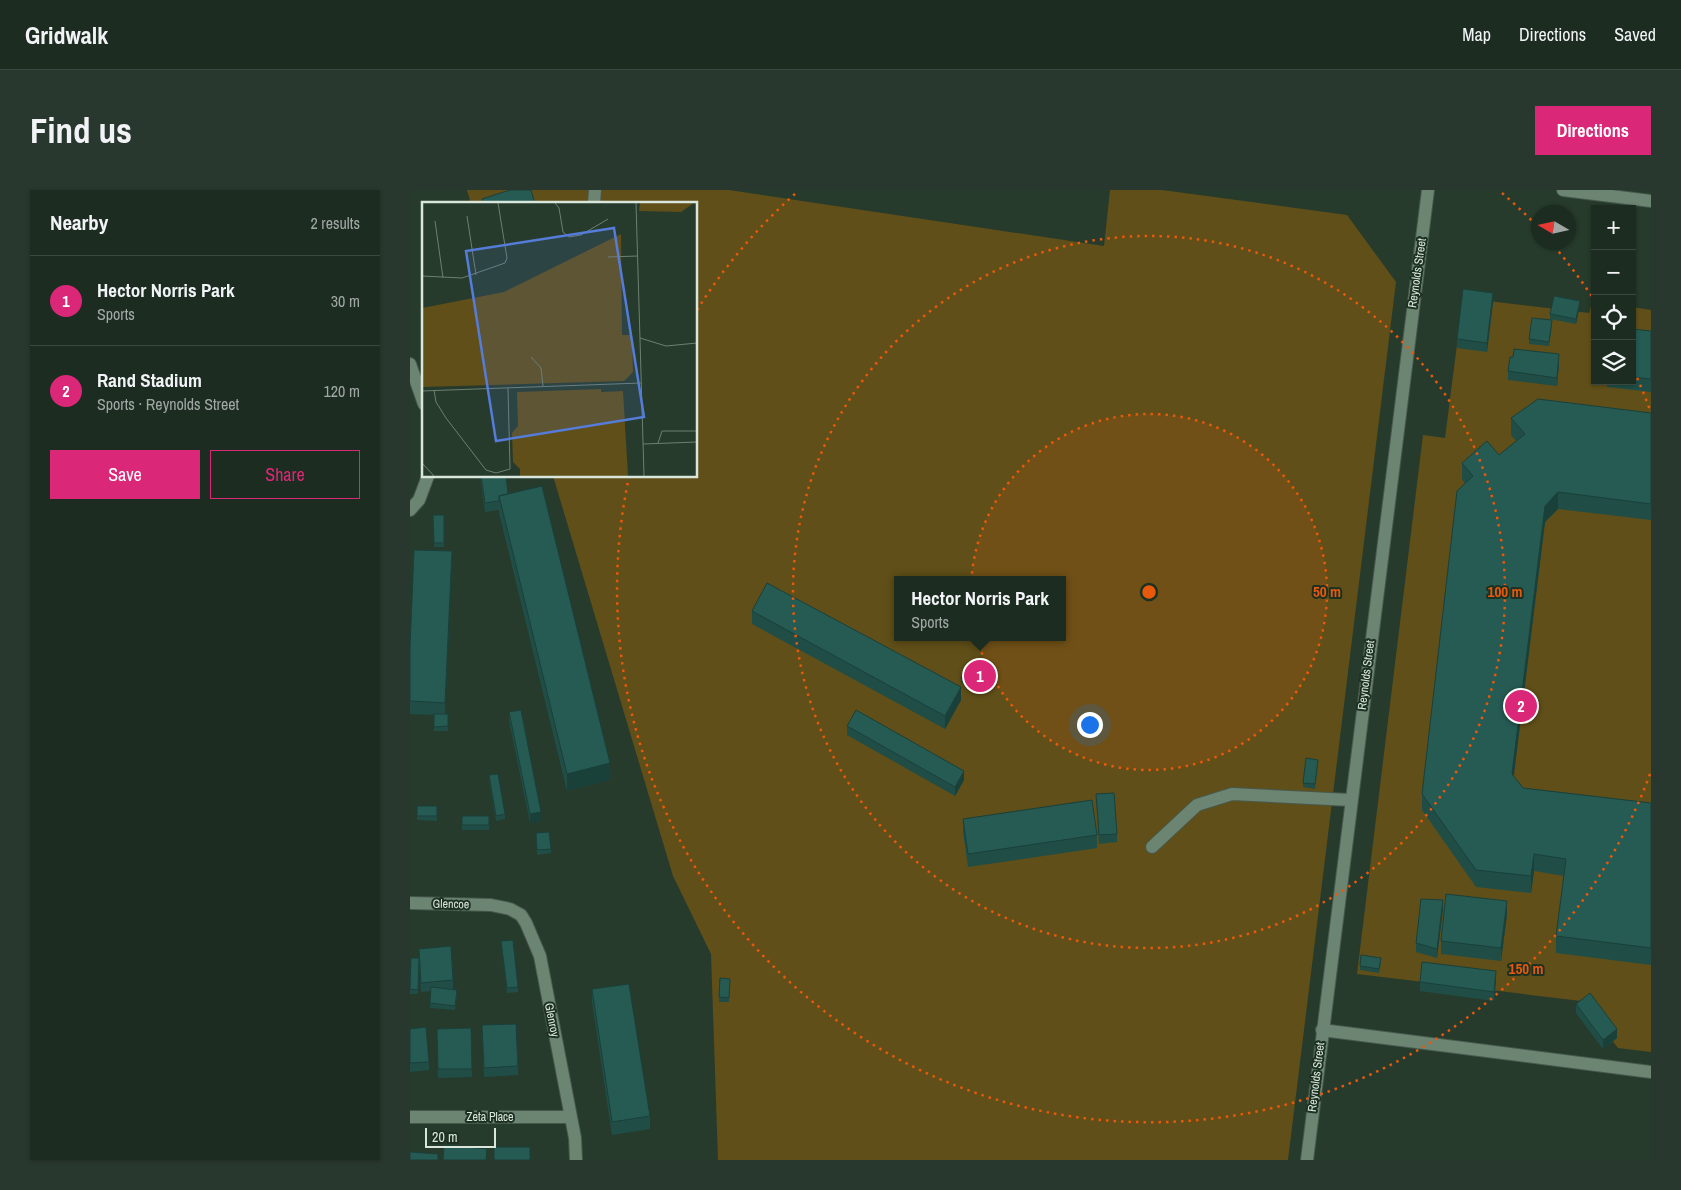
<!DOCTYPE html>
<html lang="en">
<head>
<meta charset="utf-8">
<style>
	:root { --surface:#1c2c21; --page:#29382e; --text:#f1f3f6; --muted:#a0a7a5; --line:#3a483f; --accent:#db2777 }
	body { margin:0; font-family:"Archivo Narrow",sans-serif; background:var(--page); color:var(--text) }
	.controls { position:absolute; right:15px; top:15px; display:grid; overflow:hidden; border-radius:0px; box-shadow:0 1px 4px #0004 }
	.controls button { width:45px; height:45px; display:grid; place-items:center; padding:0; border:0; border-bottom:1px solid var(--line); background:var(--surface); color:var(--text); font:25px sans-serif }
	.compass { position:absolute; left:1121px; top:15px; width:45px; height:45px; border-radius:50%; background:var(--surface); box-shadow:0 1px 4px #0004; rotate:279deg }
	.scale { position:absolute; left:15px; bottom:12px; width:71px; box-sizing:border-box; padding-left:5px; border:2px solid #d9e6dc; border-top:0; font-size:14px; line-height:18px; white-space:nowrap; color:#d9e6dc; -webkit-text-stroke:4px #1c3122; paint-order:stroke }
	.you { position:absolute; left:679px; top:534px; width:18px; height:18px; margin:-12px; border:4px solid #fff; border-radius:50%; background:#1a73e8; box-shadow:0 0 0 8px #1a73e833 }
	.badge { display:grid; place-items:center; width:32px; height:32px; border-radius:50%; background:var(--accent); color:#fff; font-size:16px; font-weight:700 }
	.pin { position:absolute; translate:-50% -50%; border:2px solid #fff; box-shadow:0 1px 5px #0006 }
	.popup { position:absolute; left:484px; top:386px; width:172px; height:65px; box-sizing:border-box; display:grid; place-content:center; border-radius:0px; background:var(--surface); filter:drop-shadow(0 1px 4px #0005); font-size:16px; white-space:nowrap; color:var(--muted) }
	.popup b { font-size:19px; color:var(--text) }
	.popup::after { content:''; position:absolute; left:50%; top:100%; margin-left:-10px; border:10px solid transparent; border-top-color:var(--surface) }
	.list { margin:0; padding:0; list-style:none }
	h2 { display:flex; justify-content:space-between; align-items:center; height:65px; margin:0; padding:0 20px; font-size:21px }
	h2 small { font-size:16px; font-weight:400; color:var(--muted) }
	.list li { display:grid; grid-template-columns:32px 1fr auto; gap:15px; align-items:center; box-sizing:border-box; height:90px; padding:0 20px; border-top:1px solid var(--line) }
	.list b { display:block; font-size:19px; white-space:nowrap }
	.list p { margin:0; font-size:16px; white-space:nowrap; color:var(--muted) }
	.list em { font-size:16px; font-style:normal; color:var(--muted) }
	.actions { display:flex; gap:10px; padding:15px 20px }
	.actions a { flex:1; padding:11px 0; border:1px solid var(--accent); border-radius:0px; text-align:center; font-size:18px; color:var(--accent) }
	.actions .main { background:var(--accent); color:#fff }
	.icon { flex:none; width:28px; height:28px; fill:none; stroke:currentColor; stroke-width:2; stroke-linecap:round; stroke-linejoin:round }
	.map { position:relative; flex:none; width:1241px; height:970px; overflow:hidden; border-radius:0px }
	header { display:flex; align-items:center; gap:30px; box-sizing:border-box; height:70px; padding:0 25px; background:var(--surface); border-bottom:1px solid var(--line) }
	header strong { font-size:24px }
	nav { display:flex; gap:28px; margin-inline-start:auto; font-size:18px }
	.intro { display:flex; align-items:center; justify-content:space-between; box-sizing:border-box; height:120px; padding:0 30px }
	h1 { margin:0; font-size:35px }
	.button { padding:12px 22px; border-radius:0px; background:var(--accent); color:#fff; font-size:18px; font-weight:700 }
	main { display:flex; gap:30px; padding:0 30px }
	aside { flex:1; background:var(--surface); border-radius:0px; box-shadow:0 1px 4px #0004 }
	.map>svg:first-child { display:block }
</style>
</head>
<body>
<header>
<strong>Gridwalk</strong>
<nav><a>Map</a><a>Directions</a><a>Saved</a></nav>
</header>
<div class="intro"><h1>Find us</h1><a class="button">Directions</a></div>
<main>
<aside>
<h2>Nearby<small>2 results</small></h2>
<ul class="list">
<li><span class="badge">1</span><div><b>Hector Norris Park</b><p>Sports</p></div><em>30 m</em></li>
<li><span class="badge">2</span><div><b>Rand Stadium</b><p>Sports · Reynolds Street</p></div><em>120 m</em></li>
</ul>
<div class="actions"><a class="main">Save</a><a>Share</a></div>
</aside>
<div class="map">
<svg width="1241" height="970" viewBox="0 0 1241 970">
	<rect width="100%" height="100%" fill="#263b2c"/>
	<path fill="#604f18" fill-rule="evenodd" d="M57,0H319L694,56L700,0H752L937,25L986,92L878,970H308L301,764L263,686L143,286H286V14H61ZM488,390H652V447H488Z
		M1053,108L1179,123L1182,112L1185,113V191H1222V117L1241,120V862L1208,858L1171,811L947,784L1013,245L1035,248Z"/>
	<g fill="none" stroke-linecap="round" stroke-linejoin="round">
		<g stroke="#47594c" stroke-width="14">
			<path id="lane" d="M184,14L185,0
				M0,174L14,214
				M0,320L9,310L18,286
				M742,657L787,615L822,604L940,610
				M912,840L1241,882"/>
		</g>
		<g stroke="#47594c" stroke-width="14">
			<path id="street" d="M0,713L81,715L100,719L111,725L116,733L130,766L165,948L166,970
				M0,927H161
				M897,970L1018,0"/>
		</g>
		<g stroke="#47594c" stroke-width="14">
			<path id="secondary" d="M1153,0L1241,11"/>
		</g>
		<use href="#lane" stroke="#6c8472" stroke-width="12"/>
		<use href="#street" stroke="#6c8472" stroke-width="12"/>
		<use href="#secondary" stroke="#6c8472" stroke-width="12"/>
	</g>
	<path fill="#204e47" d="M1083,112L1077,162L1047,158V149Z
		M1170,115L1166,134L1140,129V124Z
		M1142,135L1139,156L1119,154V149Z
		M1222,139L1241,141V202L1197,197V191H1222Z
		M1149,173L1147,196L1098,190V181Z
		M1241,223V330L1148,319L1135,332L1103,586L1113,598L1241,613V775L1146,763V746L1154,686L1124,681L1121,703L1066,697L1012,620V604L1055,294L1052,289V273L1089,265L1106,251L1101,245V228Z
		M70,286H96L98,304L200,590L157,601L89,323V320L75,322Z
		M23,325L34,353V357H24Z
		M42,374L35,524H38V541H24V525L0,524V458Z
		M342,421L551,510L535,539L342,434Z
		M568,482L562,497L551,493V488Z
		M99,522L131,631L120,633L99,531Z
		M437,536L554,590L545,606L437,545Z
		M908,574L905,599L893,597V593Z
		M79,585L95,624V629L86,631L79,590Z
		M686,604L707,644V652L689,654Z
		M7,616H27V631L7,630Z
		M52,626H79V640H52Z
		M553,629L687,645V658L558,677L553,642Z
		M126,648L141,659V663L127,665Z
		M1033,719L1027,768L1006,762V753Z
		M1097,724L1091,771L1031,764V751Z
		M91,751L108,797V802L97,803Z
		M9,759L43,790V799H41L47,804L45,820L20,818L21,801L11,802L9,772L8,804H0V790L9,768Z
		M971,773L969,783L950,780V776Z
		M310,788L320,793L319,812H309Z
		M1086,790L1084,811L1010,801V792Z
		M182,799L240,926V939L202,945L182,812Z
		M1166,814L1207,848L1193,859L1166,823Z
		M72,835L108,876V885L74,887Z
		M61,838L62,887L28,888L27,839Z
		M0,839L19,872V880L0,882Z"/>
	<path fill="#1a403a" d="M1083,103V112L1077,162V153Z
		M1170,111V115L1166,134V129Z
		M1149,164V173L1147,196V188Z
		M1148,302V319L1135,332L1102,601V584L1135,316Z
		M42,361V374L35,526V513Z
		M568,477V482L562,497V493Z
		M551,497V510L535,539V526Z
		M200,573V590L157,601V584Z
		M554,581V590L545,606V597Z
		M131,622V631L120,633V624Z
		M1124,664V681L1121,703V686Z
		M1033,710V719L1027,768V759Z
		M1097,711V724L1091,771V758Z
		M1086,781V790L1084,811V802Z
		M1207,839V848L1193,859V850Z"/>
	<path fill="#255b53" stroke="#1a403a" d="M100,0H121L125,14H73L72,9Z
		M1053,99L1083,103L1077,153L1047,149Z
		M1144,106L1170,111L1166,129L1140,124Z
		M1122,128L1142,130L1139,152L1119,149Z
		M1222,139L1241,141V189L1222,187Z
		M1104,159L1149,164L1147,188L1098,181L1100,167H1103Z
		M1128,209L1241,223V314L1148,302L1135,316L1102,584L1113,598L1241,613V758L1146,746L1156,669L1124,664L1121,686L1066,680L1012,604L1047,301L1063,286L1052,273L1077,251L1089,265L1115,244L1101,228Z
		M71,286H96L98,304L89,306V311L75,313Z
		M132,296L200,573L157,584L89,306Z
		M23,325H34V353H24Z
		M4,360L42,361L35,513L0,511V458Z
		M357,393L551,497L535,526L342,421Z
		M558,473L568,477L562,493L551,488Z
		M111,520L131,622L120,624L99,522Z
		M446,520L554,581L545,597L437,536Z
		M24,524H38V536L24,537Z
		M896,568L908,570L905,594L893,593Z
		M88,584L95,624L86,626L79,585Z
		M704,603L707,644L689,645L686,604Z
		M682,610L687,645L558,664L553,629Z
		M7,616H27V626H7Z
		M52,626H79V635H52Z
		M139,642L141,659L127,660L126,643Z
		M1036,704L1097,711L1091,758L1031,751Z
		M1011,709L1033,710L1027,759L1006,753Z
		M103,750L108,797L97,798L91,751Z
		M41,756L43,790L11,793L9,759Z
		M951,765L971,768L969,779L950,776Z
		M1,768H9L8,800L0,799Z
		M1012,772L1086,781L1084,802L1010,792Z
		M310,788L320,789L319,808L309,807Z
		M219,794L240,926L202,932L182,799Z
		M21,797L47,800L45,816L20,813Z
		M1180,803L1207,839L1193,850L1166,814Z
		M106,834L108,876L74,878L72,835Z
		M16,837L19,872L0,873V839Z
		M61,838L62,879H28L27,839Z
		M34,955L77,959L76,970H33Z
		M84,957H120V970H84Z
		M0,962L28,964V970H0Z"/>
	<circle cx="739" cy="402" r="178" fill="#e8590c" fill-opacity=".12"/>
	<g fill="none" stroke="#e8590c" stroke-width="2.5" stroke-dasharray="2.5 5">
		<circle cx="739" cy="402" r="178"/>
		<circle cx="739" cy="402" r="356"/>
		<path d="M1240 584A533 533 0 0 1 219 287M287 120A533 533 0 0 1 386 3M1092 3A533 533 0 0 1 1126 35M1144 56A533 533 0 0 1 1183 108M1224 181A533 533 0 0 1 1240 220"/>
	</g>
	<g text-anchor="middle" stroke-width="4" stroke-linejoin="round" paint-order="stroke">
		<g font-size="12" fill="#d9e6dc" stroke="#1c3122">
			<text transform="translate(1007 83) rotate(-82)" y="4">Reynolds Street</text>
			<text transform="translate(956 485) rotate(-83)" y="4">Reynolds Street</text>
			<text transform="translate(41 714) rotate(1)" y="4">Glencoe</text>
			<text transform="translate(142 830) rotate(79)" y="4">Glenroy</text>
			<text transform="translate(906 887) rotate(-83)" y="4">Reynolds Street</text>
			<text x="80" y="931">Zeta Place</text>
		</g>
	</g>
	<g transform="translate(12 12)">
		<rect width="275" height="275" fill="#263b2c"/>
		<path d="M218,1H272L259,10L217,9ZM199,32L200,133H210L211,170L202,179L0,185V106L82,90ZM179,187V190L201,189L206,274H98V267L91,260L90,231L96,224L95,190Z" fill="#604f18"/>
		<path fill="none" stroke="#6e7f72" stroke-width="1" d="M133,1L137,6L141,30L147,35L159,33L186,17M214,1L222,274M45,14L54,73M13,19L21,76M186,55L216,54M0,74L40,76L83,61L85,56L76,1M218,136L244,144L275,141M109,155L119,166L121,184M12,188L14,200L24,216L64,268L74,271L88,267L86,186M0,189L219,181M236,241L240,229H275M221,242L275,240M0,261L12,274"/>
		<path fill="#557cd9" fill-opacity="0.15" stroke="#557cd9" stroke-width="2.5" d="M192,26L222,215L74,239L44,49Z"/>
		<rect width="275" height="275" fill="none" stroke="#d9e6dc" stroke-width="2.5"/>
	</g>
	<circle cx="739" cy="402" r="8" fill="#e8590c" stroke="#1c3122" stroke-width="2.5"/>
	<g font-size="15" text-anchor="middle" font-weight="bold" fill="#e8590c" stroke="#1c3122" stroke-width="4" stroke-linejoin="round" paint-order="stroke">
		<text x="917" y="407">50 m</text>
		<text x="1095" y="407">100 m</text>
		<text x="1116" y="784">150 m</text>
	</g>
</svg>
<div class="controls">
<button>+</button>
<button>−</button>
<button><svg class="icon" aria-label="locate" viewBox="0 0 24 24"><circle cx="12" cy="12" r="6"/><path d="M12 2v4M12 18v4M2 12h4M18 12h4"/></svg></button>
<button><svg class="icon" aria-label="layers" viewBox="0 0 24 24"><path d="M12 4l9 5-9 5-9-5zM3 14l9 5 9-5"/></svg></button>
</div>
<svg class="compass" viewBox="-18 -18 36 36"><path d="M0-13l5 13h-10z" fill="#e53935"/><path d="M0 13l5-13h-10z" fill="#a0a7a5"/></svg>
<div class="scale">20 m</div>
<div class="you"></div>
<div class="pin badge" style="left:570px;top:486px">1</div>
<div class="popup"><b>Hector Norris Park</b>Sports</div>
<div class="pin badge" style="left:1111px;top:516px">2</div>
</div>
</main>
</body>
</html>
